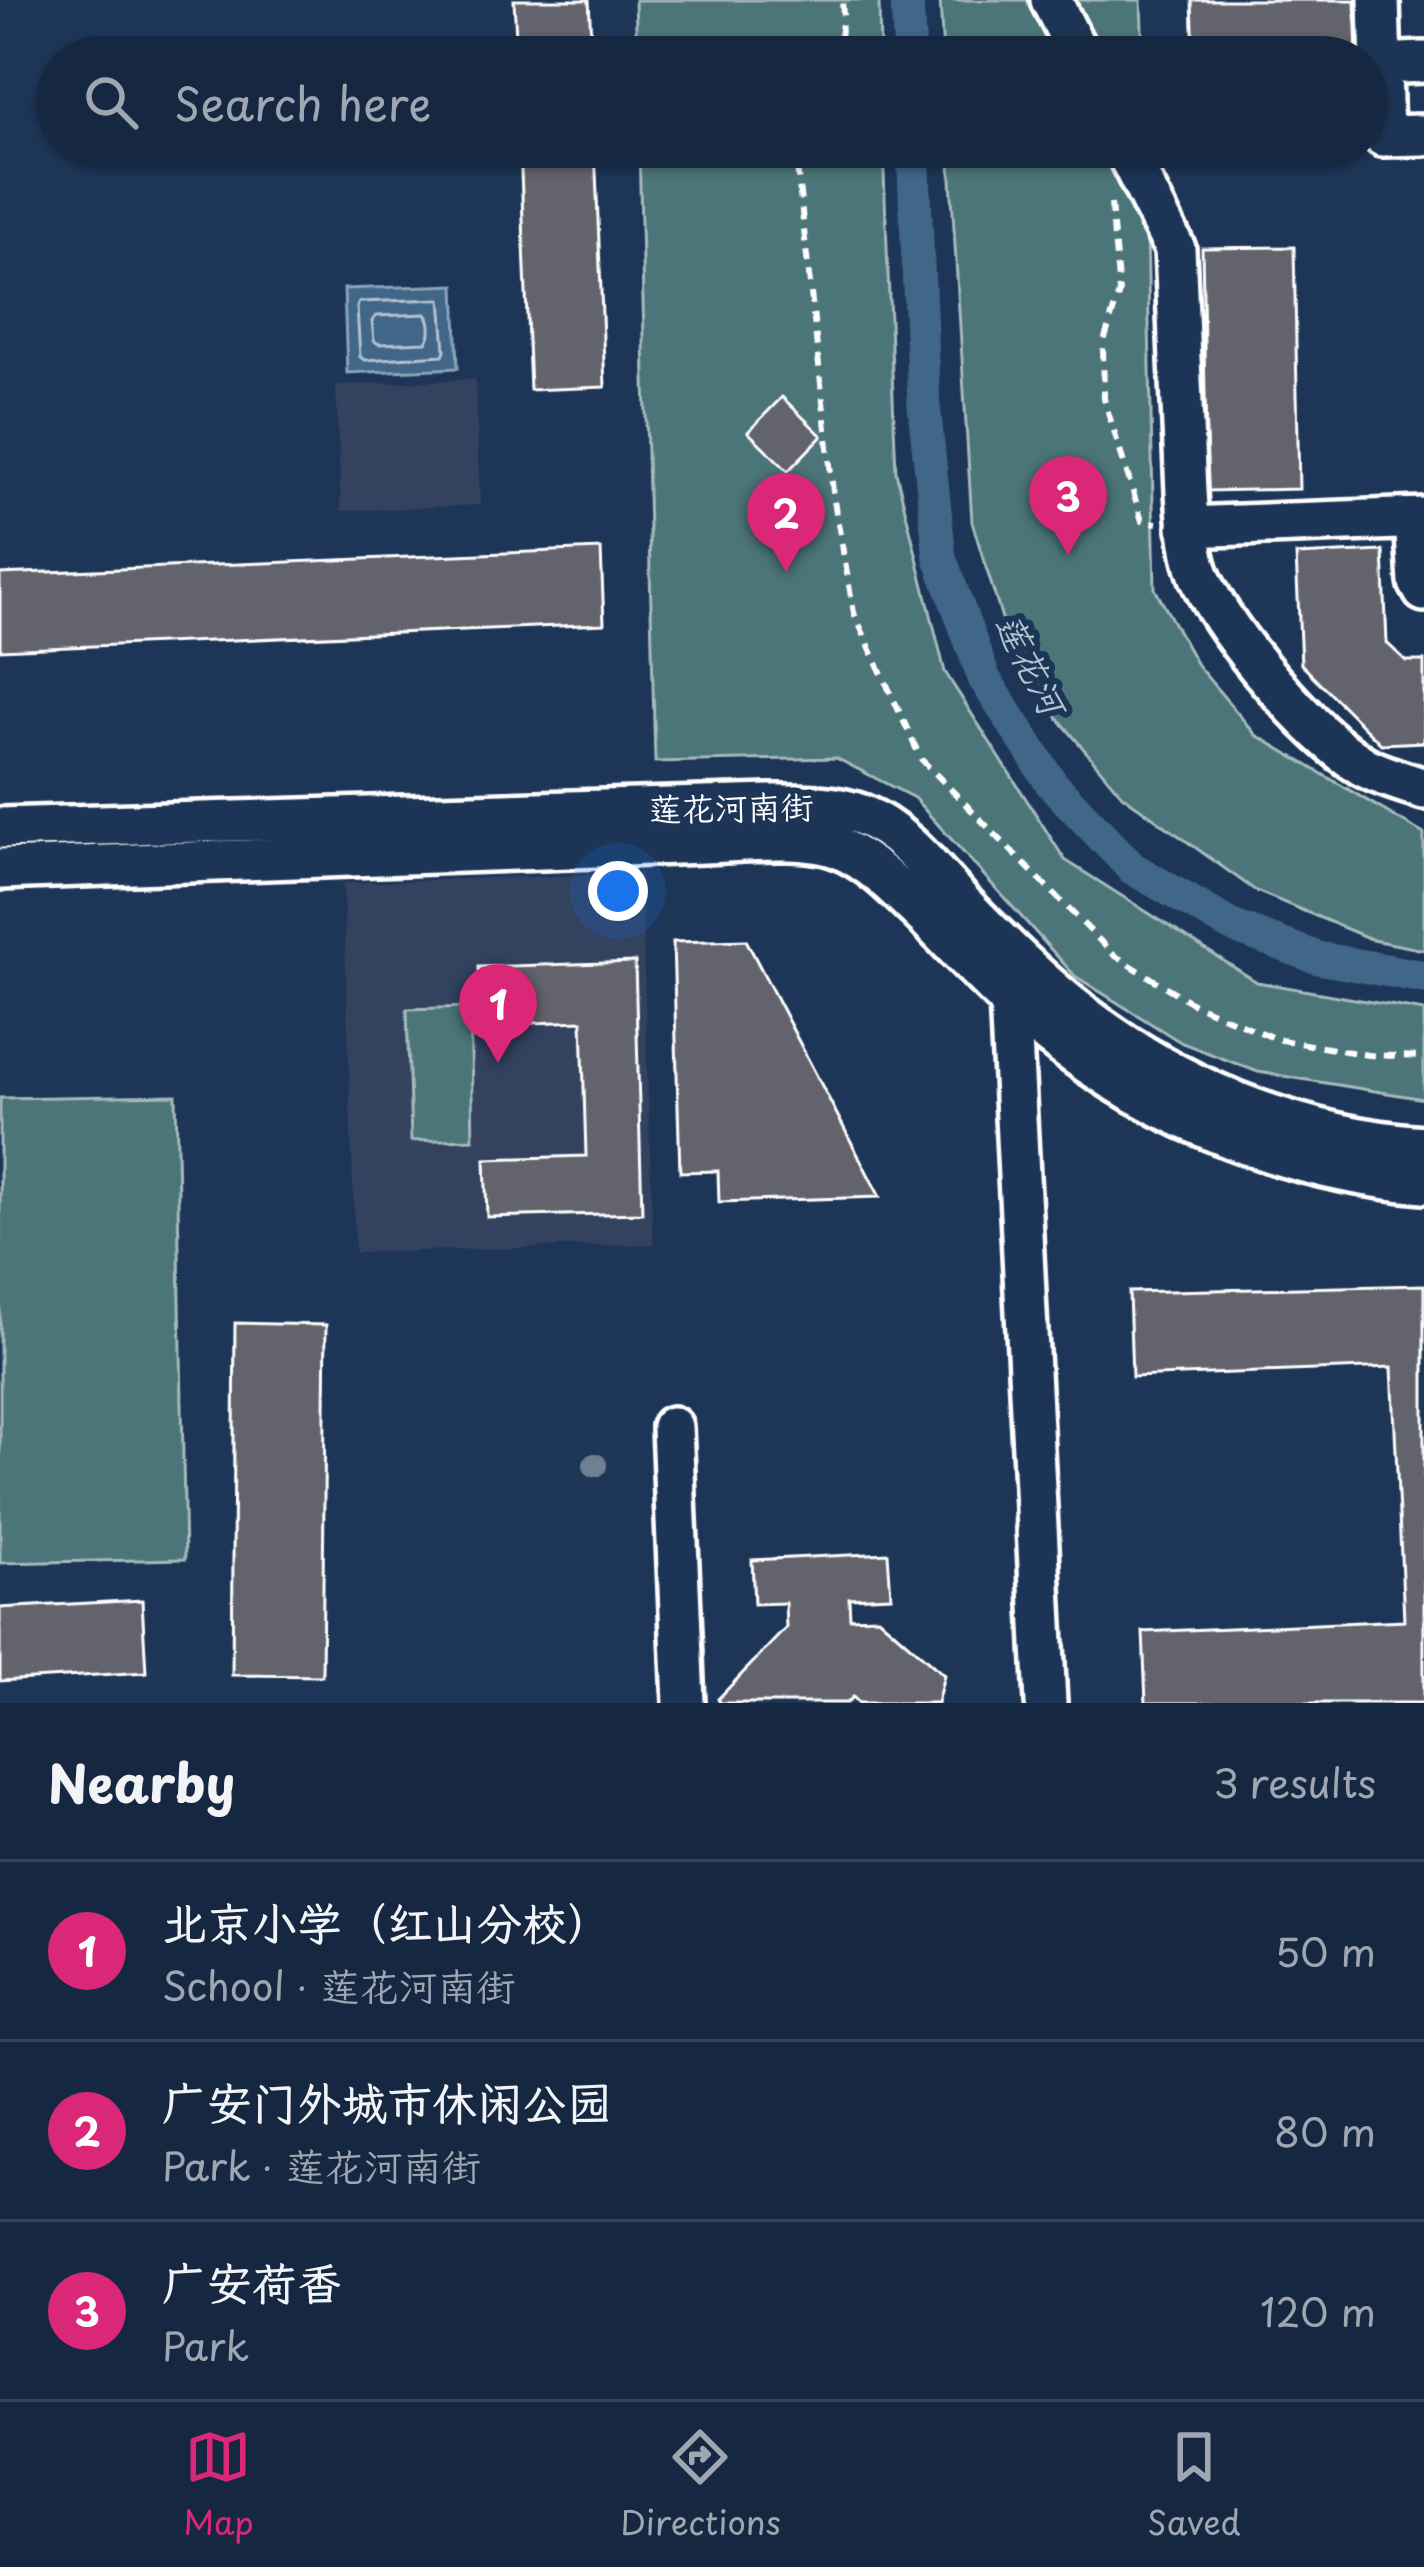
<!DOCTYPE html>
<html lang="en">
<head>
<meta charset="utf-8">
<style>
	:root { --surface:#162841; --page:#23344c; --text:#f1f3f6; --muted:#9ea6b1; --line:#35445a; --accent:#db2777 }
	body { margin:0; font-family:"Playpen Sans","LXGW WenKai TC",sans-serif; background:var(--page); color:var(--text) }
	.you { position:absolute; left:618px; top:891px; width:42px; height:42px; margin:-30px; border:9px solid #fff; border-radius:50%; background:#1a73e8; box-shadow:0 0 0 18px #1a73e833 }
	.badge { display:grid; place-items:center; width:78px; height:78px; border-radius:50%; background:var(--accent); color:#fff; font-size:39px; font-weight:700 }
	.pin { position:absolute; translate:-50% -99px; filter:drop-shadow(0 3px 6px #0008) }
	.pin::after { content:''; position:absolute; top:63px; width:42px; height:36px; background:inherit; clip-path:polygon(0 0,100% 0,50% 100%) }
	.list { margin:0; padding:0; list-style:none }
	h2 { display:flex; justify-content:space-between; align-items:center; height:156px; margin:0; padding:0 48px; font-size:51px }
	h2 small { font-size:39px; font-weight:400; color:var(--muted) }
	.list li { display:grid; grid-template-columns:78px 1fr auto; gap:36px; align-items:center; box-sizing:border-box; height:180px; padding:0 48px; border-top:3px solid var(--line) }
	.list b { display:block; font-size:45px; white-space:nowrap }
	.list p { margin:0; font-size:39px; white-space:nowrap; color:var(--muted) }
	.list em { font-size:39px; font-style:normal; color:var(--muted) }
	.icon { flex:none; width:66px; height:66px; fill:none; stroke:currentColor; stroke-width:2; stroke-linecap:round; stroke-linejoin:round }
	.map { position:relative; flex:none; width:1424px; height:1703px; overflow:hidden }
	.search { position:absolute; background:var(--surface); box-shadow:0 3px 9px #0004; left:36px; right:36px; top:36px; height:132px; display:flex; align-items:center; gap:30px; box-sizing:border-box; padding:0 42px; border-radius:66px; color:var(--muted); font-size:45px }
	.sheet { height:696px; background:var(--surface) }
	nav { display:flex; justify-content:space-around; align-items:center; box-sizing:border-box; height:168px; border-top:3px solid var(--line); background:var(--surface); font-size:33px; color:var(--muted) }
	nav a { display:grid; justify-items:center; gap:6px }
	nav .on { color:var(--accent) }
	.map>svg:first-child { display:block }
</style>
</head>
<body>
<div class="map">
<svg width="1424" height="1703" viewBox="0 0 1424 1703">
	<rect width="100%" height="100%" fill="#1d3557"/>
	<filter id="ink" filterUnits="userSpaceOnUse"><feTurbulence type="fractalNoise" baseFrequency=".00833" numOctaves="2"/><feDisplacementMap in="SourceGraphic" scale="24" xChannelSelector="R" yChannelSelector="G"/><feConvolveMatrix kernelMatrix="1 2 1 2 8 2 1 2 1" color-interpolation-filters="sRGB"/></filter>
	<g filter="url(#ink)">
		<path fill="#32435e" d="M475,379L480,505L341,511L336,385Z
			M641,873L653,1244L355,1253L343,883Z"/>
		<path fill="#4c7478" stroke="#a6babc" stroke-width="3" d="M635,0H879L880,57H637Z
			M940,0H1141L1143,57H943Z
			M639,147H883L896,472L945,672L1065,860L1257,982L1424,1011V1099L1258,1072L1182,1043L1075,976L914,798L836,758L655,762Z
			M949,147H1145L1155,589L1197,665L1256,735L1424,834V950L1373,940L1256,891L1122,795L1018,670L972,522Z
			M470,1007L473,1139L411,1141L407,1009Z
			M176,1095L185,1559L0,1563V1098Z"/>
		<path fill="#406688" stroke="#8ca3b8" stroke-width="3" d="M455,285L458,368L347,373L344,289Z"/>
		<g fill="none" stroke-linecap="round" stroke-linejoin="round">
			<path stroke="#b3c2cf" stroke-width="3" d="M441,299L445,350L443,355L365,360L360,357L357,307L359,302Z
				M426,314C431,320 432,336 426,342L379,344L374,341L372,321L376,316Z"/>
			<path stroke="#406688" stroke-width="33" d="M907,0L910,57
				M913,147L924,406L940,558L984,678L1052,784L1132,868L1232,926L1318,958L1424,977"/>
		</g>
		<path fill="#64646d" stroke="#fff" stroke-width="3" d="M514,0H589L592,57H517Z
			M1192,0H1355L1357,57H1194Z
			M520,147H595L605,387L530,390Z
			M1294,247L1299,489L1207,491L1202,248Z
			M782,397L822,436L788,471L748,432Z
			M601,549L604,624L0,650V574Z
			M1383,551L1387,643L1406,661H1424V742L1381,744L1301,664L1296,555Z
			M746,940L880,1197L719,1202L718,1171L680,1172L673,942Z
			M635,962L642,1213L487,1217L485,1159L586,1156L582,1021L481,1025L479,967Z
			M1424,1285V1703H1146L1143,1632L1404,1620L1392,1367L1132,1377L1129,1292Z
			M235,1323L326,1325L322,1676L232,1675Z
			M888,1553L891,1596L849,1598L850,1618L878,1617L944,1675L937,1703H859L853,1697L847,1703H720L718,1699L786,1628L785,1603L754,1604L752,1560Z
			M142,1600L146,1672L0,1681V1608Z"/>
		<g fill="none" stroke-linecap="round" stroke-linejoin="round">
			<g stroke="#fff" stroke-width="48">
				<path id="minor" d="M1051,0L1080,57
					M1379,0L1383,136L1424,135
					M1381,64L1424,62
					M1124,147L1175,249L1186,492C1188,522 1190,558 1203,584C1231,640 1310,734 1363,766C1381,776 1404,782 1424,789
					M1415,519L1419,582L1424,591
					M1188,527L1424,518
					M0,828L771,805C801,805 833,804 862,815C904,832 933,872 964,905C996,938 1028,970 1064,1000C1165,1083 1293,1137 1424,1146
					M0,869L704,843C741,842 807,834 841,849C872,863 895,887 920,911C954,945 988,982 1024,1014C1136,1111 1277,1170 1424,1183
					M1010,1000L1046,1703
					M672,1427L684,1703"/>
			</g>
			<path stroke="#fff" stroke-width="6" stroke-dasharray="12 9" stroke-linecap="butt" d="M837,57L843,16L842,0
				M800,147L797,167L834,501L854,613L921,759L1114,955L1192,1003L1276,1039L1368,1055L1424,1057
				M1111,204L1119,293L1103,345L1104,399L1142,521L1157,523"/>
			<use href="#minor" stroke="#1d3557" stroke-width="39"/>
		</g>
		<circle fill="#6d8192" cx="595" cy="1465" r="12"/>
	</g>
	<g text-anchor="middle" stroke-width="12" stroke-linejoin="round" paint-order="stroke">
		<g font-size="33" fill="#fff" stroke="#1d3557">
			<text transform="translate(731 808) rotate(-1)" y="12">莲花河南街</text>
		</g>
		<g font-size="36" font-style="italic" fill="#b3c2cf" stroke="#1d3557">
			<text transform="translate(1030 664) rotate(63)" y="13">莲花河</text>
		</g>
	</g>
</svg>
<div class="you"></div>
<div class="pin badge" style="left:498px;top:1063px">1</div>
<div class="pin badge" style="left:786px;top:572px">2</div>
<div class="pin badge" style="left:1068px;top:555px">3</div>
<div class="search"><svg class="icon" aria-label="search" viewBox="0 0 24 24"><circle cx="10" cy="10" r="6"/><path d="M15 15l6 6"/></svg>Search here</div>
</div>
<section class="sheet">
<h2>Nearby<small>3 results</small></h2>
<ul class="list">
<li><span class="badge">1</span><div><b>北京小学（红山分校）</b><p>School · 莲花河南街</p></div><em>50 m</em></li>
<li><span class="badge">2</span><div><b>广安门外城市休闲公园</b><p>Park · 莲花河南街</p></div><em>80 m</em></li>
<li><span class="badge">3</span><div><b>广安荷香</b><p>Park</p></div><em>120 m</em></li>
</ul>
</section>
<nav>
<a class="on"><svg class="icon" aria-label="map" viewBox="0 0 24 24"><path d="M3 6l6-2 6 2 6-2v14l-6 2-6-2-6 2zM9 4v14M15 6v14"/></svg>Map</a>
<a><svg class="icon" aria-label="directions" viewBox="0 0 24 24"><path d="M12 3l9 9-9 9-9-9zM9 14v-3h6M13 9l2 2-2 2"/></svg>Directions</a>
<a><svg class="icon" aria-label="saved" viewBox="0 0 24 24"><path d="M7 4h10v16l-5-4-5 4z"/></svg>Saved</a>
</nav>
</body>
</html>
